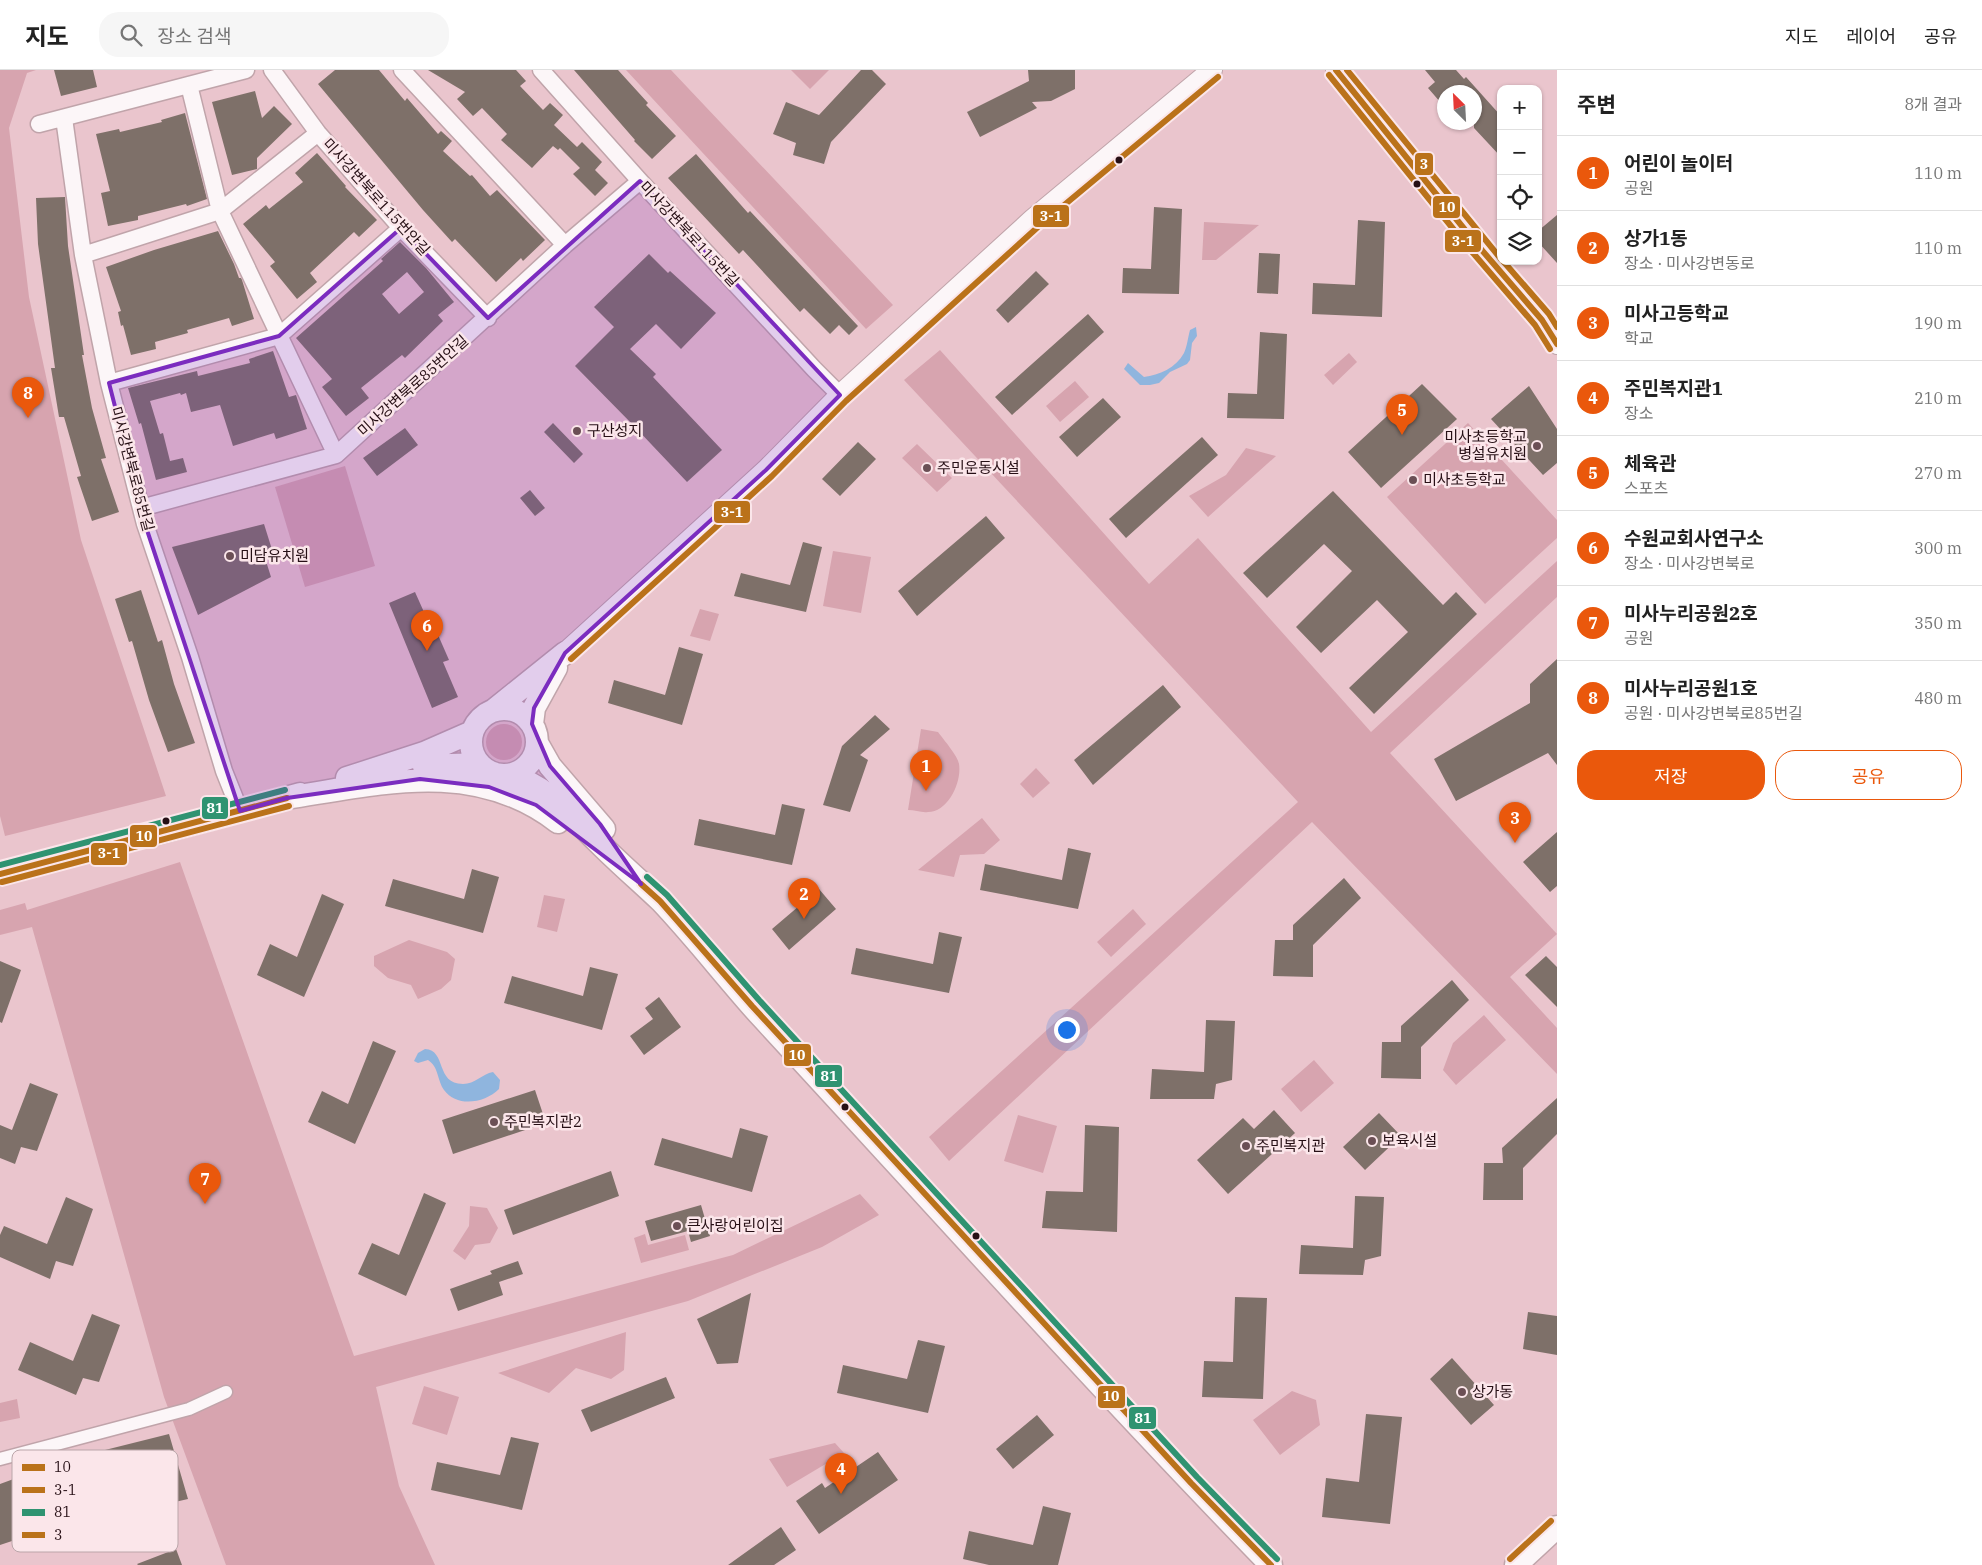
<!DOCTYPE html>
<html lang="ko">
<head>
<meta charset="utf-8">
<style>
	:root { --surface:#fff; --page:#f6f6f6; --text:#222; --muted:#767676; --line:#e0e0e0; --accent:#ea580c }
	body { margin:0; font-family:"IBM Plex Serif","Noto Sans KR",serif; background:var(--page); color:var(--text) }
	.controls { position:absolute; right:15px; top:15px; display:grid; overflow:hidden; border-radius:10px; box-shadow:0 1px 4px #0004 }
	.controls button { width:45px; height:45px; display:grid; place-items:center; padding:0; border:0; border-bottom:1px solid var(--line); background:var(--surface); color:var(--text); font:25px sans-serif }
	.compass { position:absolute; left:1437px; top:15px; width:45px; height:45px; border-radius:50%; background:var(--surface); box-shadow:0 1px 4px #0004; rotate:336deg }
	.you { position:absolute; left:1066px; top:959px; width:18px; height:18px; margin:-12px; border:4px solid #fff; border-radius:50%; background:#1a73e8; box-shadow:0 0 0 8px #1a73e833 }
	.badge { display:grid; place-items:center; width:32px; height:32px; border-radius:50%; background:var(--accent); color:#fff; font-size:16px; font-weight:700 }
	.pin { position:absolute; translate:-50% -41px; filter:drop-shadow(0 1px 2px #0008) }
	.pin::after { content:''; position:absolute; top:26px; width:18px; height:15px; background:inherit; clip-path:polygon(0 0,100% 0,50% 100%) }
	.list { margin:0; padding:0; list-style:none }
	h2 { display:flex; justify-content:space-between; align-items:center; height:65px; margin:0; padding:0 20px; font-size:21px }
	h2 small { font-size:16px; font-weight:400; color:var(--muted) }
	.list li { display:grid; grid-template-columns:32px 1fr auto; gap:15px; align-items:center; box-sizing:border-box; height:75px; padding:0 20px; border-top:1px solid var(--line) }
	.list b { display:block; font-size:19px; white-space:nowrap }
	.list p { margin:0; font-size:16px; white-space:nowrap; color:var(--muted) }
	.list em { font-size:16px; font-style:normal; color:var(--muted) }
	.actions { display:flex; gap:10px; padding:15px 20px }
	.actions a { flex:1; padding:11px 0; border:1px solid var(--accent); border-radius:20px; text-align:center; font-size:18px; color:var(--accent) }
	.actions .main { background:var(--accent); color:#fff }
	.icon { flex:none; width:28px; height:28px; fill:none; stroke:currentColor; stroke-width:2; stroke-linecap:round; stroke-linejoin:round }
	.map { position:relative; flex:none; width:1557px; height:1495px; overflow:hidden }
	header { display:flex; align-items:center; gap:30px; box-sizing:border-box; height:70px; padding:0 25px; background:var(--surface); border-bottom:1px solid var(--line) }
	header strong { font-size:24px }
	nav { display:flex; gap:28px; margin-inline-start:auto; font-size:18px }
	.search { width:350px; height:45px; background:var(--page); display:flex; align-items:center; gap:12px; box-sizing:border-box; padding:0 18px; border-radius:20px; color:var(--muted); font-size:19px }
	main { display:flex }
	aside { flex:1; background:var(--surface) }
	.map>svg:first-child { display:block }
</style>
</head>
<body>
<header>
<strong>지도</strong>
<div class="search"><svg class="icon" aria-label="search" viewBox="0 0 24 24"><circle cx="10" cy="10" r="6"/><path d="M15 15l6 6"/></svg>장소 검색</div>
<nav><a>지도</a><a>레이어</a><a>공유</a></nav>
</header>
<main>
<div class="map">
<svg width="1557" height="1495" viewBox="0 0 1557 1495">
	<rect width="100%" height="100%" fill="#eac5cd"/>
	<path fill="#d7a4af" d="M0,0H36L27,3L9,58L29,227L81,470L166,726L5,766L0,746Z
		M626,0H671L893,235L866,259Z
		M791,0H829L810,19Z
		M1204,152L1259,155L1216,190H1202Z
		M940,280L1149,514L1198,468L1371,662L1557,491V527L1390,683L1557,864L1510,907L1557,958V1004L1312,752L949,1091L929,1067L1298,732L904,310Z
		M1349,283L1357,292L1333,315L1324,305Z
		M1075,311L1089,327L1060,352L1046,336Z
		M1468,353L1557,450V468L1485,534L1387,427Z
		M917,374L952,408L937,422L902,388Z
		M1246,378L1276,386L1208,447L1189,426L1226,405Z
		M345,396L375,496L305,517L275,417Z
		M833,481L871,487L861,543L823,536Z
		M700,539L719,544L710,571L690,566Z
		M486 672a18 18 0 1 1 36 0a18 18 0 1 1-36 0Z
		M921,659L938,662C943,669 958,686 959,694C962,712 948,742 928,742C922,743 915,740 908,740Z
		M1036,698L1050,713L1033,728L1020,714Z
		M982,748L1000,770L984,784L960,785L954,807L918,800Z
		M180,792L354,1286L733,1185L860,1124L879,1145L822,1177L688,1231L376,1317L399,1416L435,1495H226L164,1327L32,857L0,865V840L25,833L27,840Z
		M544,825L565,829L557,862L537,857Z
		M1133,839L1146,854L1111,887L1097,872Z
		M409,870L447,882L455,889L451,910L441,919L418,929L411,915L388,908L374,896V886Z
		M1484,945L1506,970L1456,1015L1443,1000L1453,973Z
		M1314,990L1334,1013L1301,1042L1281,1019Z
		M1018,1045L1057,1056L1043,1103L1004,1091Z
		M470,1136L487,1138L498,1158L490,1173L475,1175L465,1190L453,1181L469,1156Z
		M645,1164L648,1175L685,1165L689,1180L641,1193L634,1168Z
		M626,1262L624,1300L611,1309L576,1298L549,1323L498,1303Z
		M424,1316L459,1327L447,1365L412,1354Z
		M1292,1321L1316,1330L1320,1355L1280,1385L1253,1350Z
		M17,1329L20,1348L0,1352V1333Z
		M835,1373L844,1383L787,1417L769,1389Z"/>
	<path fill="#8fb5de" d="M1196,257L1197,266L1192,273L1190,290L1187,294L1170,302L1159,313L1150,315H1140L1124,299L1128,293L1144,307C1159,305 1176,298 1184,283C1187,277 1188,267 1190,260Z
		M425,979C447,980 435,1014 463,1014C475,1014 482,1004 493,1002L500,1010L499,1019C485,1033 457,1038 444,1020C437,1010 439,997 428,990L418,993L414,991L418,983Z"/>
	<path fill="#7e7069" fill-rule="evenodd" d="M54,0H93L97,17L61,26Z
		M335,0H379L405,31L407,28L438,64L441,61L452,71L443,81L470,106L472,105L490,126L497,120L545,170L523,191L521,188L496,212L455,169L452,172L423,140L318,14Z
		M428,0H516L526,11L520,16L543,40L550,33L563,45L554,55L577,77L582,72L602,92L595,100L608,113L595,126L573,104L580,98L560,78L558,80L553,76L532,98L501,70L507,64L482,38L473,46L457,29L465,22Z
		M574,0H618L648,33L646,35L676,66L652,89L634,71L635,70Z
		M861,0H872L886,14L831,72L824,94L793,85L796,73L773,64L786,32L819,45Z
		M1028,0H1075V19L1051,31L1032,32L1037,38L980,67L967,42L1029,11Z
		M1425,0H1456L1464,9L1466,7L1501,46V87L1474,58V22H1444V29L1441,33L1428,18L1435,12Z
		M255,21L262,48L274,36L292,54L257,88V99L232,105L212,32Z
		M185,43L207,129L187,136L186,134L138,146V150L108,156L101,123L110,121L96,64L119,59L120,62L162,52L161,50Z
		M317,83L346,116L345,117L377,150L359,167L354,162L310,203L317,212L297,229L270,196L275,192L243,154L266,135L269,139L303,112L295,103Z
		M696,84L748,143L750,141L858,256L849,265L839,255L830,264L804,238L800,242L743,180L739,184L668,108Z
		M65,127L68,176L84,285H82L92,338L106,388L101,389L119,442L92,451L77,407L81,406L64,347H59L51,298H55L38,174L36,128Z
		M1154,137L1182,139L1179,224L1122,223L1123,198L1151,199Z
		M1557,145V193L1538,172V161Z
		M1358,150L1385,152L1382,247L1312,244L1313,213L1355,215Z
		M218,161L234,194L239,208H241L242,210L254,249L232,256L229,248L187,260L188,263L155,272L156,279L131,285L123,255L121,256L118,242L121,241L106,197L154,180Z
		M400,172L426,198L454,232L438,245L443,251L405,288L402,285L361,318L369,328L346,346L322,317L332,309L296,268L383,191L381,189ZM407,202L424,222L399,244L382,224Z
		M1259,183L1280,184L1278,224L1257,223Z
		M649,184L668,203L670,201L716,243L681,279L656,254L630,279L656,304L653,307L722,380L687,412L634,356L575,296L614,257L594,237Z
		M1036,201L1049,214L1008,253L996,240Z
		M1088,244L1104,262L1012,345L995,327Z
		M1260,262L1287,264L1284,349L1227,348L1228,323L1257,324Z
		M273,281L289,327L296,325L307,359L276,369L274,363L233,376L220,335L191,342L186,323L181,325L180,323L150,331L160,364L163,363L170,391L183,388L187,402L156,410L141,353L139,354L128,318L197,301L198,306L250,293L249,289Z
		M1422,314L1457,349L1381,418L1348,382Z
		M1529,316L1557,359V393L1543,405L1491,349Z
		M1103,328L1121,347L1077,387L1059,367Z
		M553,353L583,384L574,393L544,362Z
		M405,358L418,375L377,406L363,388Z
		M1202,367L1218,385L1126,468L1109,449Z
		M858,372L876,389L840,426L822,409Z
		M530,420L545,438L535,446L520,428Z
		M1333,421L1443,535L1456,522L1477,544L1374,644L1349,618L1408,562L1377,530L1321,583L1296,557L1352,501L1324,474L1267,528L1243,503Z
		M986,446L1005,468L917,546L898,521Z
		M264,454L274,486L265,488L271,507L198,545L172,477Z
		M803,472L822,477L806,542L734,526L741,503L790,515Z
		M141,520L158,572L162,570L174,614L195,673L168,682L149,630L132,571L129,572L115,529Z
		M415,522L432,560L435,558L449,590L443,592L458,627L432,638L389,533Z
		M679,577L703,584L682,655L608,633L614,610L665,625Z
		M1557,589V695L1548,683L1456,731L1434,689L1530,633V614Z
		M1163,615L1181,637L1093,715L1074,690Z
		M875,645L890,659L860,685L868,690L850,742L823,735L842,676Z
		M782,734L805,739L792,795L694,775L699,749L775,765Z
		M1557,762V816L1550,822L1523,792Z
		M1068,778L1091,783L1078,839L980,820L985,794L1062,810Z
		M472,799L499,807L483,863L385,836L393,809L464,829Z
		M1344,808L1361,828L1313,875V907L1273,906L1275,870H1293V855Z
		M819,819L836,839L789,880L772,859Z
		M322,824L344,834L304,927L257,905L270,874L297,887Z
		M939,862L962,867L949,923L851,904L856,878L933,894Z
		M1546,886L1557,897V937L1525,905Z
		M0,891L21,900L2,953L0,952Z
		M590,897L618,904L602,960L504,933L512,906L583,926Z
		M1452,910L1469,930L1421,977V1009L1381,1008L1382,972H1401V956Z
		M659,927L681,957L644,985L630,966L653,949L645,938Z
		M1206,950L1235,951L1232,1010L1216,1014L1214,1029H1150L1152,999L1204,1002Z
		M373,971L396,981L355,1074L308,1052L322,1021L348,1034Z
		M30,1013L58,1024L37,1081L21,1077L15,1094L0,1088V1055L12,1060Z
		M535,1020L546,1053L453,1084L442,1050Z
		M1557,1028V1064L1523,1098V1130H1483L1484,1093H1503L1502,1078Z
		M1274,1040L1295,1063L1228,1124L1197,1090L1243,1048L1254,1059Z
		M1379,1043L1401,1066L1365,1100L1343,1077Z
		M1085,1055L1119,1057L1117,1162L1042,1158L1046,1121L1083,1122Z
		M740,1058L768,1066L752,1122L654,1095L662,1068L732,1088Z
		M611,1101L619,1126L513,1165L504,1140Z
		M424,1123L446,1133L406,1226L358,1204L372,1173L399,1185Z
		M1355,1126L1384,1127L1381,1186L1365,1190L1363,1205L1299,1204L1301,1175L1353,1178Z
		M66,1127L93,1139L73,1196L56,1191L50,1209L0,1187V1165L4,1156L47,1174Z
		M701,1135L710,1166L691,1172L688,1161L651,1171L645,1151Z
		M518,1191L523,1204L499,1212L503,1225L458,1241L450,1219L492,1204L490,1201Z
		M751,1223L738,1293L717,1294L697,1249Z
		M1235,1227L1267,1228L1263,1329L1202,1327L1204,1291L1233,1292Z
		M1528,1242L1557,1246V1285L1523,1279Z
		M92,1244L120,1255L99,1312L83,1308L76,1325L18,1300L30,1272L73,1291Z
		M918,1270L945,1276L928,1343L837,1323L843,1295L907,1309Z
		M1452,1288L1494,1335L1471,1355L1430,1309Z
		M666,1307L675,1328L591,1362L581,1340Z
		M1366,1344L1402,1347L1390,1454L1322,1447L1326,1408L1359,1412Z
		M1037,1345L1054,1365L1013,1399L996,1379Z
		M169,1364L188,1429L153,1437L144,1408L89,1422L86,1443L78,1454L49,1462L48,1459L0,1475V1414L30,1403L29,1399Z
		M511,1367L539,1373L522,1440L431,1420L437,1392L500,1405Z
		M878,1382L898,1410L819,1464L796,1431L822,1413L825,1418Z
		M1043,1436L1071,1443L1058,1495H989L963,1489L969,1461L1033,1475Z
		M781,1457L796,1480L774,1495H728Z
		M176,1479L182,1495H138L137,1494Z"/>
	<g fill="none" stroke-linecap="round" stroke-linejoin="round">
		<path stroke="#c3a1a8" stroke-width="22" stroke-dasharray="22 11" stroke-linecap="butt" d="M52,790L151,765"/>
		<g stroke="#c0a4aa" stroke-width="15">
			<path id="pedestrian" d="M0,1389L189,1339L226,1322"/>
		</g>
		<g stroke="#c0a4aa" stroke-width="19">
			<path id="minor" d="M272,0L318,63L401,158L488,248
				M402,0L565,175
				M541,0L640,111L814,299L840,325
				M189,15L220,141L336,385
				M64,48L83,185L109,313L145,454L190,587L224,701L240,741
				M39,54L246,0
				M83,185L220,141L318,63
				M109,313L279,266L401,158
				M141,438L336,385L565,175L640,111"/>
		</g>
		<g stroke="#c0a4aa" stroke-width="22">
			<path id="tertiary" d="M1336,0L1474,171L1542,250L1557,274
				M565,583L766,400L840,325L1033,149L1212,0"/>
		</g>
		<g stroke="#c0a4aa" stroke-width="25">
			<path id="secondary" d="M471 672a33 33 0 1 1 66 0a33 33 0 1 1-66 0Z
				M494,640L565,583
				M532,654L534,638L556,598
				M537,673L550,696L604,759
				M424,696L479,694
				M509,705C547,715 573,748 600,774C620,794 641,812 661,831C695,867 726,907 759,944C929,1128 1096,1315 1271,1495
				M347,708L424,683L472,662
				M287,728C382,713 475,688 558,752
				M151,765L300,724
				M0,804L52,790
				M1516,1495L1557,1457"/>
		</g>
		<use href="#pedestrian" stroke="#fcf6f8" stroke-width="12"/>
		<use href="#minor" stroke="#fcf6f8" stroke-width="16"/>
		<use href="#tertiary" stroke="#fcf6f8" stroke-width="20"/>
		<use href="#secondary" stroke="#fcf6f8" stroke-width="22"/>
		<g stroke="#fbe6ea" stroke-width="10">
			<path id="bus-1" d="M1336,0L1474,171L1542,250L1557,274
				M0,804L287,728
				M641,814L660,831L752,936L1191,1413L1271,1495"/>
		</g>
		<g stroke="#fbe6ea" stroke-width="10">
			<path id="bus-2" d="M1329,5L1467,176L1535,255L1550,279
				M571,589L772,406L846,331L1039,156L1218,7
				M2,812L289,736"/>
		</g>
		<g stroke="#fbe6ea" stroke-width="10">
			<path id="bus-3" d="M0,795L285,720
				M647,807L667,825L759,930L1197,1407L1277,1489"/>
		</g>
		<g stroke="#fbe6ea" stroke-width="10">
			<path id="bus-4" d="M1347,0L1501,189
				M1503,191L1549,244L1557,257
				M1510,1489L1551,1451"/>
		</g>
		<use href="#bus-1" stroke="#ba721a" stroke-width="6"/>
		<use href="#bus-2" stroke="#ba721a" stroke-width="6"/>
		<use href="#bus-3" stroke="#2f9371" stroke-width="6"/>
		<use href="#bus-4" stroke="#ba721a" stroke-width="6"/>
	</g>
	<path fill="#7b2cbf" fill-opacity="0.2" stroke="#7b2cbf" stroke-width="4" stroke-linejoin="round" d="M640,111L840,325L766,400L565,583L534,638L532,654L550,696L600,754L641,814L536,735L489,717L420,709L287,728L240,741L145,454L109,313L279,266L401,158L488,248Z"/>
	<g fill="#260f15" stroke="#fbe6ea" stroke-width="2">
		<circle cx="1119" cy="90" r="4.5"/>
		<circle cx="1417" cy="114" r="4.5"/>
		<circle cx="166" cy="751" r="4.5"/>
		<circle cx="845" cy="1037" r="4.5"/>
		<circle cx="976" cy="1166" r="4.5"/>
	</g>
	<g fill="#6b4f55" stroke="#fbe6ea" stroke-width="2">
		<circle cx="577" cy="361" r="5"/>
		<circle cx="1537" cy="376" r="5"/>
		<circle cx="927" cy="398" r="5"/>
		<circle cx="1413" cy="410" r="5"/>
		<circle cx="230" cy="486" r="5"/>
		<circle cx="494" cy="1052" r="5"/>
		<circle cx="1372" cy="1071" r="5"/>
		<circle cx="1246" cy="1076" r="5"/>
		<circle cx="677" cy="1156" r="5"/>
		<circle cx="1462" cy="1322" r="5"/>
	</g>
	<g text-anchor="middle" stroke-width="5" stroke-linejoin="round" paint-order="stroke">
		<g font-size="15" fill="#260f15" stroke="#fbe6ea">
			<text transform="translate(376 127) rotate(48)" y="5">미사강변북로115번안길</text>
			<text transform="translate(689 164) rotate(47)" y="5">미사강변북로115번길</text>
			<text transform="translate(413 316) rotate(-42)" y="5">미사강변북로85번안길</text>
			<text transform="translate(132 399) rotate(75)" y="5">미사강변북로85번길</text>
		</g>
		<g font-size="15" fill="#260f15" stroke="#fbe6ea" text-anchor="start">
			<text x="587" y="366">구산성지</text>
			<text x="1527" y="372" text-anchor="end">미사초등학교<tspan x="1527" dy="17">병설유치원</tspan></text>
			<text x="937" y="403">주민운동시설</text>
			<text x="1423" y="415">미사초등학교</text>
			<text x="240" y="491">미담유치원</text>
			<text x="504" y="1057">주민복지관2</text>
			<text x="1382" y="1076">보육시설</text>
			<text x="1256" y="1081">주민복지관</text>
			<text x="687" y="1161">큰사랑어린이집</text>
			<text x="1472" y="1327">상가동</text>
		</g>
	</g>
	<rect x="12" y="1380" width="166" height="102" rx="8" fill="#fbe6ea" stroke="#bba6aa" stroke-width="1"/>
	<rect x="22" y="1394" width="23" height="7" fill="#ba721a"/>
	<rect x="22" y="1417" width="23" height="6" fill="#ba721a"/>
	<rect x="22" y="1439" width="23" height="7" fill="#2f9371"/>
	<rect x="22" y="1462" width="23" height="6" fill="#ba721a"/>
	<g font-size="14" fill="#260f15">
		<text x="54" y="1402">10</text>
		<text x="54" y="1425">3-1</text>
		<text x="54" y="1447">81</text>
		<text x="54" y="1470">3</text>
	</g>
	<g stroke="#fbe6ea" stroke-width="2">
		<rect x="1414" y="82" width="20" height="24" rx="5" fill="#ba721a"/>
		<rect x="1432" y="125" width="29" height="24" rx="5" fill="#ba721a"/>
		<rect x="1032" y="134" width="38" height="24" rx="5" fill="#ba721a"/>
		<rect x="1444" y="159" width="38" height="24" rx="5" fill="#ba721a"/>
		<rect x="713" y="430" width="38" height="24" rx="5" fill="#ba721a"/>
		<rect x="201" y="726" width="28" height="24" rx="5" fill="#2f9371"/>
		<rect x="129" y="754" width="29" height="24" rx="5" fill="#ba721a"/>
		<rect x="90" y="772" width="38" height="24" rx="5" fill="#ba721a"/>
		<rect x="783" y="973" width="29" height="24" rx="5" fill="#ba721a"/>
		<rect x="814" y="994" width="29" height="24" rx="5" fill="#2f9371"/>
		<rect x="1097" y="1315" width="29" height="24" rx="5" fill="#ba721a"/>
		<rect x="1128" y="1336" width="29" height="24" rx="5" fill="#2f9371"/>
	</g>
	<g font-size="14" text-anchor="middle" font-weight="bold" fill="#fff">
		<text x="1424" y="99">3</text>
		<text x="1447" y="142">10</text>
		<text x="1051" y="151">3-1</text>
		<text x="1463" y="176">3-1</text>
		<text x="732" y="447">3-1</text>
		<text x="215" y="743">81</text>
		<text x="144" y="771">10</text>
		<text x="109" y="788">3-1</text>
		<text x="797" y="990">10</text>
		<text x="829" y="1011">81</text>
		<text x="1111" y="1331">10</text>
		<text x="1143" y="1353">81</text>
	</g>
</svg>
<div class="controls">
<button>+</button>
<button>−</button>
<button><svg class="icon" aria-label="locate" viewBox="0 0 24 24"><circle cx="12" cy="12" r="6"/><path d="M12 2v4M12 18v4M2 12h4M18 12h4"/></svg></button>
<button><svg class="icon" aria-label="layers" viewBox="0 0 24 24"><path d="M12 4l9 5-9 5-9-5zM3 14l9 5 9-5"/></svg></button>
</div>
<svg class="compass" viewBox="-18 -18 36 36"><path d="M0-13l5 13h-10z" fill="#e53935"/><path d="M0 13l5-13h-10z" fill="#767676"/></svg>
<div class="you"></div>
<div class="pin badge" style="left:926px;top:721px">1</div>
<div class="pin badge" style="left:804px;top:849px">2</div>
<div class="pin badge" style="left:1515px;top:773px">3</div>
<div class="pin badge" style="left:841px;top:1424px">4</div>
<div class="pin badge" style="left:1402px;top:365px">5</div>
<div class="pin badge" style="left:427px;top:581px">6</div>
<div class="pin badge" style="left:205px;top:1134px">7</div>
<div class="pin badge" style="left:28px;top:348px">8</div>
</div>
<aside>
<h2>주변<small>8개 결과</small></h2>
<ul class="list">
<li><span class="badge">1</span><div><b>어린이 놀이터</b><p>공원</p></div><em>110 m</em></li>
<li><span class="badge">2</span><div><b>상가1동</b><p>장소 · 미사강변동로</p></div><em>110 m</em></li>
<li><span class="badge">3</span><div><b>미사고등학교</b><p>학교</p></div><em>190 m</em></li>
<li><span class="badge">4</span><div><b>주민복지관1</b><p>장소</p></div><em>210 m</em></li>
<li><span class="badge">5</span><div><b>체육관</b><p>스포츠</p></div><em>270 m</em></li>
<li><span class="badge">6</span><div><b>수원교회사연구소</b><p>장소 · 미사강변북로</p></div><em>300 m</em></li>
<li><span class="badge">7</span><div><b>미사누리공원2호</b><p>공원</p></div><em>350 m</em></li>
<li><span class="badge">8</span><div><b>미사누리공원1호</b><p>공원 · 미사강변북로85번길</p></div><em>480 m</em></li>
</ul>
<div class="actions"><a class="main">저장</a><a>공유</a></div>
</aside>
</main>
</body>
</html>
